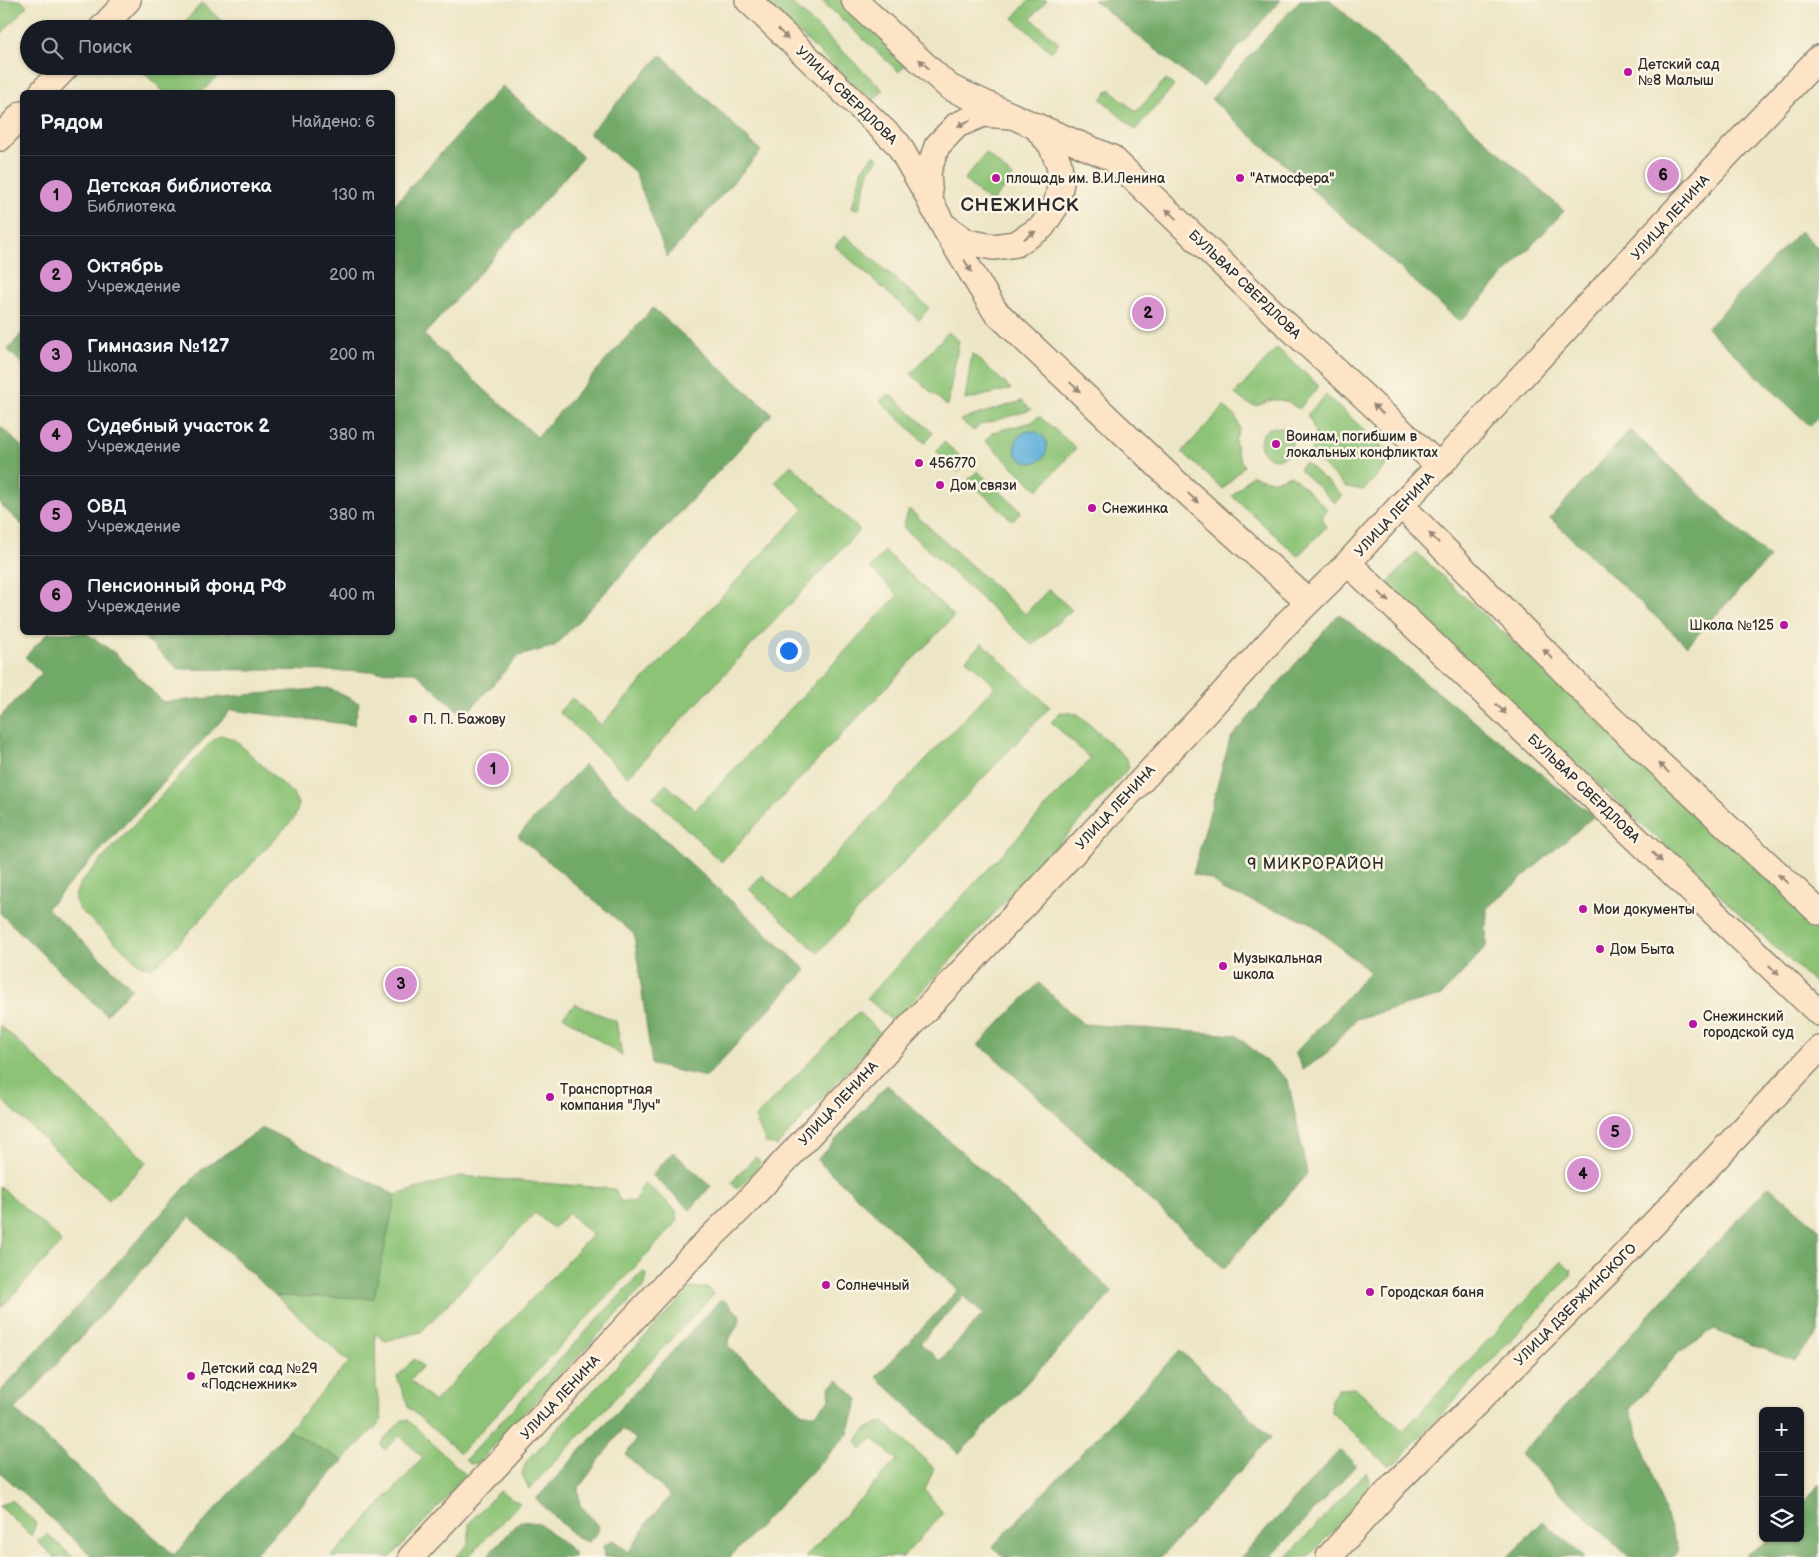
<!DOCTYPE html>
<html lang="ru">
<head>
<meta charset="utf-8">
<style>
	:root { --surface:#171b24; --page:#20242c; --text:#f1f3f6; --muted:#9ea1a6; --line:#363941; --accent:#d690ce }
	body { margin:0; font-family:"Balsamiq Sans",sans-serif; background:var(--page); color:var(--text) }
	.controls { position:absolute; right:15px; bottom:15px; display:grid; overflow:hidden; border-radius:8px; box-shadow:0 1px 4px #0004 }
	.controls button { width:45px; height:45px; display:grid; place-items:center; padding:0; border:0; border-bottom:1px solid var(--line); background:var(--surface); color:var(--text); font:25px sans-serif }
	.you { position:absolute; left:788px; top:650px; width:18px; height:18px; margin:-12px; border:4px solid #fff; border-radius:50%; background:#1a73e8; box-shadow:0 0 0 8px #1a73e833 }
	.badge { display:grid; place-items:center; width:32px; height:32px; border-radius:50%; background:var(--accent); color:#111; font-size:16px; font-weight:700 }
	.pin { position:absolute; translate:-50% -50%; border:2px solid #fff; box-shadow:0 1px 5px #0006 }
	.list { margin:0; padding:0; list-style:none }
	h2 { display:flex; justify-content:space-between; align-items:center; height:65px; margin:0; padding:0 20px; font-size:21px }
	h2 small { font-size:16px; font-weight:400; color:var(--muted) }
	.list li { display:grid; grid-template-columns:32px 1fr auto; gap:15px; align-items:center; box-sizing:border-box; height:80px; padding:0 20px; border-top:1px solid var(--line) }
	.list b { display:block; font-size:19px; white-space:nowrap }
	.list p { margin:0; font-size:16px; white-space:nowrap; color:var(--muted) }
	.list em { font-size:16px; font-style:normal; color:var(--muted) }
	.icon { flex:none; width:28px; height:28px; fill:none; stroke:currentColor; stroke-width:2; stroke-linecap:round; stroke-linejoin:round }
	.map { position:relative; flex:none; width:1819px; height:1557px; overflow:hidden }
	.search { position:absolute; background:var(--surface); box-shadow:0 1px 4px #0004; left:20px; top:20px; width:375px; height:55px; display:flex; align-items:center; gap:12px; box-sizing:border-box; padding:0 18px; border-radius:28px; color:var(--muted); font-size:19px }
	.panel { position:absolute; background:var(--surface); box-shadow:0 1px 4px #0004; left:20px; top:90px; width:375px; height:545px; border-radius:8px }
	.map>svg:first-child { display:block }
</style>
</head>
<body>
<div class="map">
<svg width="1819" height="1557" viewBox="0 0 1819 1557">
	<rect width="100%" height="100%" fill="#fcf5e5"/>
	<filter id="ink" filterUnits="userSpaceOnUse"><feTurbulence type="fractalNoise" baseFrequency=".02" numOctaves="2"/><feDisplacementMap in="SourceGraphic" scale="10" xChannelSelector="R" yChannelSelector="G"/><feConvolveMatrix kernelMatrix="1 2 1 2 8 2 1 2 1" color-interpolation-filters="sRGB"/></filter>
	<filter id="wash" filterUnits="userSpaceOnUse"><feTurbulence type="fractalNoise" baseFrequency=".0096" numOctaves="4" result="noise"/><feDisplacementMap in="SourceGraphic" scale="20" xChannelSelector="R" yChannelSelector="G"/><feGaussianBlur stdDeviation="1.12" result="paint"/><feColorMatrix in="noise" values="0 0 0 0 0 0 0 0 0 0 0 0 0 0 0 0 0 1.4 0 .05"/><feComposite in="paint" operator="in"/></filter>
	<g filter="url(#wash)">
		<rect width="100%" height="100%" fill="#ede6c6"/>
		<path fill="#8cc376" stroke="#5c7750" d="M0,0H20L27,6L0,35Z
			M764,0H789L883,90L872,102Z
			M821,0H845L909,61L899,72Z
			M1029,0H1047L1031,18L1059,43L1051,52L1013,18Z
			M202,3L230,29H178Z
			M143,66H227L202,92H164L140,69Z
			M1166,79L1174,86L1135,130L1101,99L1110,89L1136,112Z
			M986,153L1013,177L991,203L964,180Z
			M874,155L879,159L869,171L859,209L852,208L862,168Z
			M845,235L929,308L919,320L835,246Z
			M948,332L959,341L947,406L911,374Z
			M1277,348L1319,386L1299,409C1294,406 1289,402 1284,401C1261,394 1263,419 1235,394Z
			M972,353L1011,389L965,400Z
			M886,395H891L933,433L925,443L880,401Z
			M1326,395L1394,457L1364,490L1346,487L1310,454C1317,437 1317,431 1307,415Z
			M1022,401L1031,410L980,425L974,431L960,420Z
			M1224,406L1236,417L1240,428L1235,441L1238,455L1244,466L1223,489L1182,452Z
			M1039,416L1076,448L1038,490L985,441L993,432L1032,422Z
			M1260 443a16 16 0 1 1 32 0a16 16 0 1 1-32 0Z
			M944,442L967,462L958,472L936,451Z
			M1305,462L1342,495L1335,503L1299,469Z
			M791,465L860,530L628,777L559,712L572,698L601,725L804,509L775,482Z
			M977,471L1021,511L1013,521L968,480Z
			M1252,475C1268,482 1275,482 1291,475L1327,509C1322,516 1321,519 1326,527L1298,556L1232,496Z
			M909,509L1025,614L1049,589L1072,610L1032,645L903,527Z
			M885,551L954,616L721,862L653,797L666,784L695,810L898,595L870,568Z
			M1416,552L1819,925V987L1384,587Z
			M982,643L1050,707L818,953L749,889L762,875L791,902L995,686L966,659Z
			M1061,712L1078,714L1127,759L1129,768L893,1022L867,998L1091,759L1051,722Z
			M221,735L235,740L293,794L299,805L295,817L162,961L150,968L138,963L79,909L74,898L80,883L210,743Z
			M575,1004L616,1021L622,1056L563,1016Z
			M858,1012L882,1034L777,1146L766,1143L755,1118Z
			M0,1025L147,1162L109,1200L0,1098Z
			M755,1157L760,1161L757,1169L737,1189L731,1183Z
			M460,1176L615,1189L620,1201L636,1202L640,1188L645,1183L676,1210L678,1221L460,1453L409,1408L397,1377L414,1359L423,1366L410,1380L434,1402L592,1235L569,1213L553,1228L535,1213L421,1332L385,1341L375,1333L376,1387L382,1420L343,1461L288,1430L349,1362L276,1296L373,1298L396,1195Z
			M0,1186L58,1238L61,1243L1,1308Z
			M1562,1261L1571,1270L1570,1276L1395,1464L1387,1465L1331,1412L1332,1398L1338,1389L1356,1388L1403,1431Z
			M643,1271L647,1275L645,1285L478,1463L470,1464L465,1460Z
			M691,1288H708L714,1294L529,1489L522,1474L526,1462Z
			M402,1420H408L467,1476L391,1557H331L423,1458L399,1435L385,1450L382,1447L381,1443Z
			M884,1422L934,1468L925,1490L943,1513L903,1557H805L897,1460L873,1438L862,1449L856,1443C859,1432 873,1424 884,1422Z
			M1366,1472L1370,1482L1369,1493L1308,1557H1287Z
			M499,1491L520,1503L468,1557H456L469,1543V1523Z
			M11,1500L36,1523L31,1536L0,1506Z
			M47,1534L73,1557H54L37,1541Z"/>
		<path fill="#71a967" stroke="#4e6a49" fill-rule="evenodd" d="M1093,0H1281L1203,87Z
			M1300,0H1330L1564,211L1460,322L1211,99Z
			M661,55L761,151L667,257L635,172L589,133Z
			M502,86L583,157L424,335L537,437L653,308L772,414L555,646L519,656L464,716L415,672L178,669L139,633L220,632L222,635L225,632H392L393,206Z
			M1800,231L1819,249V417L1810,426L1707,328Z
			M22,333V364L8,350Z
			M0,426L22,447V525L0,504Z
			M1630,430L1769,558L1687,646L1550,518Z
			M1339,614L1594,816L1487,908L1486,947L1441,996L1356,1019L1324,1056L1303,1069L1295,1053L1370,972L1309,922L1222,890L1213,880L1193,874L1230,739Z
			M48,633H86L116,654L163,702L329,688L359,703L354,725L231,710L47,908L132,988L106,1015L0,913V717L42,673L25,657Z
			M584,765L806,970L706,1077L652,1065L634,934L518,836Z
			M1039,983L1083,1024L1236,1035L1288,1080L1307,1174L1224,1268L990,1053L978,1045Z
			M887,1085L992,1179L1113,1292L959,1454L876,1377L958,1290L817,1160ZM963,1296L983,1314L940,1361L920,1343Z
			M263,1128L396,1195L374,1298L276,1296L190,1217L15,1410L174,1555L288,1430L343,1461L252,1557H93L0,1472V1392L200,1171Z
			M673,1152L711,1186L690,1210L652,1175Z
			M1769,1186L1819,1229V1332L1795,1361L1714,1330L1680,1351L1630,1409L1678,1551L1674,1557H1629L1520,1455Z
			M720,1300L725,1301L740,1315C741,1327 729,1333 728,1346L803,1414H815L830,1399L829,1388L838,1380L858,1399L848,1434L730,1557H604L603,1546L613,1540L629,1552L650,1519L671,1496L626,1455L636,1439L622,1429L578,1489L580,1505L599,1526L596,1535L588,1542L577,1538L536,1499Z
			M1180,1350L1271,1437L1161,1557H1004L992,1547Z
			M1340,1450L1356,1465L1271,1557H1241Z
			M1819,1484V1557H1745L1773,1538H1800V1509Z
			M520,1521L539,1523L574,1552V1557H486Z
			M1543,1521L1585,1557H1508Z"/>
		<path fill="#60b0db" stroke="#466e83" d="M1015 447a16 16 0 1 1 32 0a16 16 0 1 1-32 0Z"/>
	</g>
	<g filter="url(#ink)">
		<g fill="none" stroke-linecap="round" stroke-linejoin="round">
			<g stroke="#8c8878" stroke-width="28">
				<path id="secondary" d="M748,0L898,144L928,196
					M854,0L949,87L1035,126L1051,145L1059,164L1061,183L1056,206L1042,227L1016,244L993,247L967,242L943,225L930,201L928,172L937,146L957,125L983,114L1011,116
					M101,29L128,0
					M42,92L67,66
					M1036,126L1112,158L1276,315L1439,466
					M0,138L22,114
					M945,229L995,311L1169,476L1308,601
					M1401,505L1604,712L1819,912
					M1348,563L1819,1013
					M411,1557L692,1256L744,1205L899,1038L1206,712L1287,623L1348,563L1401,505L1439,466L1737,144L1819,58
					M1329,1557L1394,1485L1611,1269L1819,1049"/>
			</g>
			<use href="#secondary" stroke="#fee4c6" stroke-width="25"/>
		</g>
		<defs><path id="oneway-solid" d="M-6-.8H1V-3.2L6.5 0L1 3.2V.8H-6Z" transform="scale(1.25)"/></defs>
		<g fill="#948878">
			<use href="#oneway-solid" transform="translate(783 34) rotate(44)"/>
			<use href="#oneway-solid" transform="translate(924 64) rotate(-137)"/>
			<use href="#oneway-solid" transform="translate(964 123) rotate(155)"/>
			<use href="#oneway-solid" transform="translate(1171 214) rotate(-136)"/>
			<use href="#oneway-solid" transform="translate(1030 235) rotate(-33)"/>
			<use href="#oneway-solid" transform="translate(968 266) rotate(59)"/>
			<use href="#oneway-solid" transform="translate(1075 387) rotate(43)"/>
			<use href="#oneway-solid" transform="translate(1378 409) rotate(-137)"/>
			<use href="#oneway-solid" transform="translate(1193 498) rotate(43)"/>
			<use href="#oneway-solid" transform="translate(1434 538) rotate(-134)"/>
			<use href="#oneway-solid" transform="translate(1384 597) rotate(44)"/>
			<use href="#oneway-solid" transform="translate(1548 654) rotate(-134)"/>
			<use href="#oneway-solid" transform="translate(1501 709) rotate(44)"/>
			<use href="#oneway-solid" transform="translate(1664 768) rotate(-137)"/>
			<use href="#oneway-solid" transform="translate(1657 857) rotate(44)"/>
			<use href="#oneway-solid" transform="translate(1783 879) rotate(-138)"/>
			<use href="#oneway-solid" transform="translate(1774 970) rotate(44)"/>
		</g>
	</g>
	<g fill="#b5179e" stroke="#fcf5e5" stroke-width="2">
		<circle cx="1628" cy="72" r="5"/>
		<circle cx="996" cy="178" r="5"/>
		<circle cx="1240" cy="178" r="5"/>
		<circle cx="1276" cy="444" r="5"/>
		<circle cx="919" cy="463" r="5"/>
		<circle cx="940" cy="485" r="5"/>
		<circle cx="1092" cy="508" r="5"/>
		<circle cx="1784" cy="625" r="5"/>
		<circle cx="413" cy="719" r="5"/>
		<circle cx="1583" cy="909" r="5"/>
		<circle cx="1600" cy="949" r="5"/>
		<circle cx="1223" cy="966" r="5"/>
		<circle cx="1693" cy="1024" r="5"/>
		<circle cx="550" cy="1097" r="5"/>
		<circle cx="826" cy="1285" r="5"/>
		<circle cx="1370" cy="1292" r="5"/>
		<circle cx="191" cy="1376" r="5"/>
	</g>
	<g text-anchor="middle" stroke-width="5" stroke-linejoin="round" paint-order="stroke">
		<g font-size="14" fill="#2b2b2b" stroke="#fcf5e5" text-anchor="start">
			<text x="1638" y="69">Детский сад<tspan x="1638" dy="16">№8 Малыш</tspan></text>
			<text x="1006" y="183">площадь им. В.И.Ленина</text>
			<text x="1250" y="183">"Атмосфера"</text>
			<text x="1286" y="441">Воинам, погибшим в<tspan x="1286" dy="16">локальных конфликтах</tspan></text>
			<text x="929" y="468">456770</text>
			<text x="950" y="490">Дом связи</text>
			<text x="1102" y="513">Снежинка</text>
			<text x="1774" y="630" text-anchor="end">Школа №125</text>
			<text x="423" y="724">П. П. Бажову</text>
			<text x="1593" y="914">Мои документы</text>
			<text x="1610" y="954">Дом Быта</text>
			<text x="1233" y="963">Музыкальная<tspan x="1233" dy="16">школа</tspan></text>
			<text x="1703" y="1021">Снежинский<tspan x="1703" dy="16">городской суд</tspan></text>
			<text x="560" y="1094">Транспортная<tspan x="560" dy="16">компания "Луч"</tspan></text>
			<text x="836" y="1290">Солнечный</text>
			<text x="1380" y="1297">Городская баня</text>
			<text x="201" y="1373">Детский сад №29<tspan x="201" dy="16">«Подснежник»</tspan></text>
		</g>
		<g font-size="14" fill="#2b2b2b" stroke="#fcf5e5">
			<text transform="translate(847 95) rotate(44)" y="5">УЛИЦА СВЕРДЛОВА</text>
			<text transform="translate(1670 217) rotate(-48)" y="5">УЛИЦА ЛЕНИНА</text>
			<text transform="translate(1245 284) rotate(44)" y="5">БУЛЬВАР СВЕРДЛОВА</text>
			<text transform="translate(1394 514) rotate(-47)" y="5">УЛИЦА ЛЕНИНА</text>
			<text transform="translate(1584 788) rotate(44)" y="5">БУЛЬВАР СВЕРДЛОВА</text>
			<text transform="translate(1115 807) rotate(-47)" y="5">УЛИЦА ЛЕНИНА</text>
			<text transform="translate(838 1103) rotate(-47)" y="5">УЛИЦА ЛЕНИНА</text>
			<text transform="translate(1575 1304) rotate(-45)" y="5">УЛИЦА ДЗЕРЖИНСКОГО</text>
			<text transform="translate(560 1397) rotate(-47)" y="5">УЛИЦА ЛЕНИНА</text>
		</g>
		<g font-size="16" letter-spacing="1" fill="#2b2b2b" stroke="#fcf5e5">
			<text x="1316" y="869">9 МИКРОРАЙОН</text>
		</g>
		<g font-size="19" font-weight="bold" letter-spacing="1" fill="#2b2b2b" stroke="#fcf5e5">
			<text x="1020" y="211">СНЕЖИНСК</text>
		</g>
	</g>
</svg>
<div class="controls">
<button>+</button>
<button>−</button>
<button><svg class="icon" aria-label="layers" viewBox="0 0 24 24"><path d="M12 4l9 5-9 5-9-5zM3 14l9 5 9-5"/></svg></button>
</div>
<div class="you"></div>
<div class="pin badge" style="left:493px;top:769px">1</div>
<div class="pin badge" style="left:1148px;top:313px">2</div>
<div class="pin badge" style="left:401px;top:984px">3</div>
<div class="pin badge" style="left:1583px;top:1174px">4</div>
<div class="pin badge" style="left:1615px;top:1132px">5</div>
<div class="pin badge" style="left:1663px;top:175px">6</div>
<div class="search"><svg class="icon" aria-label="search" viewBox="0 0 24 24"><circle cx="10" cy="10" r="6"/><path d="M15 15l6 6"/></svg>Поиск</div>
<section class="panel">
<h2>Рядом<small>Найдено: 6</small></h2>
<ul class="list">
<li><span class="badge">1</span><div><b>Детская библиотека</b><p>Библиотека</p></div><em>130 m</em></li>
<li><span class="badge">2</span><div><b>Октябрь</b><p>Учреждение</p></div><em>200 m</em></li>
<li><span class="badge">3</span><div><b>Гимназия №127</b><p>Школа</p></div><em>200 m</em></li>
<li><span class="badge">4</span><div><b>Судебный участок 2</b><p>Учреждение</p></div><em>380 m</em></li>
<li><span class="badge">5</span><div><b>ОВД</b><p>Учреждение</p></div><em>380 m</em></li>
<li><span class="badge">6</span><div><b>Пенсионный фонд РФ</b><p>Учреждение</p></div><em>400 m</em></li>
</ul>
</section>
</div>
</body>
</html>
